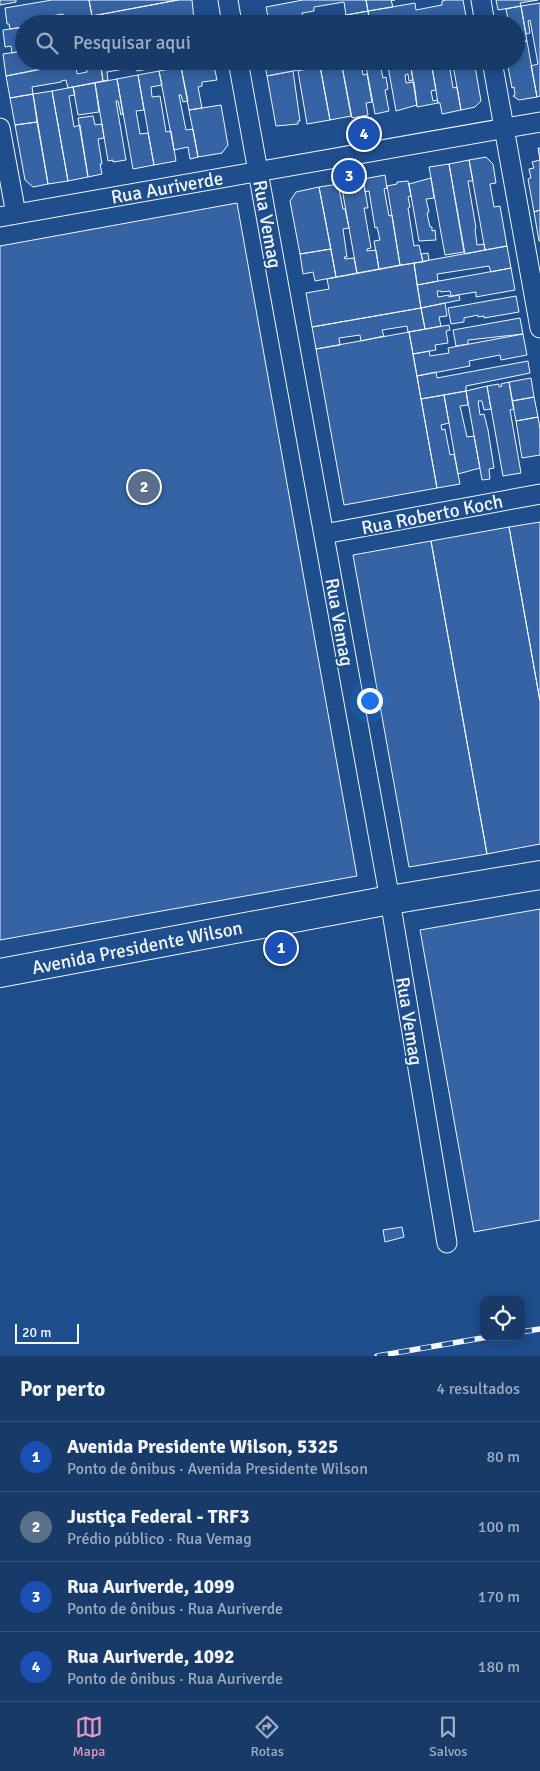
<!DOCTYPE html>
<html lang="pt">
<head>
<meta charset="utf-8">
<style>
	:root { --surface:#173a69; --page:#244571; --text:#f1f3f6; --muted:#9eadc0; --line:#36547d; --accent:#e797bd }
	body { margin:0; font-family:Signika,sans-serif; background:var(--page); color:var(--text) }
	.controls { position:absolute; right:15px; bottom:15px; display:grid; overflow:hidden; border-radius:10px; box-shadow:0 2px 12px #0003 }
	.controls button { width:45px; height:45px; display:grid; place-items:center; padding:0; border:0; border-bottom:1px solid var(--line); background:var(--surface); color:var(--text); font:25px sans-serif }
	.scale { position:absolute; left:15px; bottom:12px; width:64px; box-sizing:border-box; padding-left:5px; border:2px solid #f2f6ff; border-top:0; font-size:14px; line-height:18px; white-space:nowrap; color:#f2f6ff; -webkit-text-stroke:4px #1f4e8c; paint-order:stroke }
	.you { position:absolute; left:369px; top:700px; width:18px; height:18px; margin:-12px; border:4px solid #fff; border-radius:50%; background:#1a73e8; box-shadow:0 0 0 8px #1a73e833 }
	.badge { display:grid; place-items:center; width:32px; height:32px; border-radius:50%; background:var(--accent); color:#fff; font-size:16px; font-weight:700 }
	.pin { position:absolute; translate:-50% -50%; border:2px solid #fff; box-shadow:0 1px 5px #0006 }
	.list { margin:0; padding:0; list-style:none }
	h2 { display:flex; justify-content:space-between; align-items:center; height:65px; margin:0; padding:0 20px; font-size:21px }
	h2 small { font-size:16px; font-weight:400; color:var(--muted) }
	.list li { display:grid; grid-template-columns:32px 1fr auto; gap:15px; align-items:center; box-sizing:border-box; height:70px; padding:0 20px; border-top:1px solid var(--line) }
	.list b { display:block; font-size:19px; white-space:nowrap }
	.list p { margin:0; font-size:16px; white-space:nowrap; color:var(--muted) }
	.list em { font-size:16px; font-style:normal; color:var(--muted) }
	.icon { flex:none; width:28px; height:28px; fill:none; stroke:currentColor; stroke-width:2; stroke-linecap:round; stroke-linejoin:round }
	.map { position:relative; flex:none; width:540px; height:1356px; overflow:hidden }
	.search { position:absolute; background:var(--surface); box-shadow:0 2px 12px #0003; left:15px; right:15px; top:15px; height:55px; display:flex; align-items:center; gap:12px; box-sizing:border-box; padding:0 18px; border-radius:28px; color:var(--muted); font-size:19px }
	.sheet { height:345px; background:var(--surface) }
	nav { display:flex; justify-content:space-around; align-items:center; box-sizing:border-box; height:70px; border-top:1px solid var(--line); background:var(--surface); font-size:14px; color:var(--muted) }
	nav a { display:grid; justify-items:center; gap:2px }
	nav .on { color:var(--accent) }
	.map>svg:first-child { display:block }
</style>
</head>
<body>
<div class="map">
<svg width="540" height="1356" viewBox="0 0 540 1356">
	<rect width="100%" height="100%" fill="#1f4e8c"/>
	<path fill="#3563a3" stroke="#f2f6ff" d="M0,0H16V2L0,5Z
		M52,0H89L92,16L64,20L63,14L27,20L28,24H24V27L10,29L9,24H7L5,8Z
		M89,0H178L92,16Z
		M178,0H192L194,20L174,24H93L92,16Z
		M303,0H366L368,11L346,15L344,2L314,7V11L302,13L303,17L293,18L294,24H281L280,21L269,22L266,7Z
		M366,0H395H391L393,7L368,11Z
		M446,0H463L466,16L422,24H370L368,11L415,3L416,10L442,5V1Z
		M496,0H538L520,3L521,6L498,10Z
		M540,3V96L537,97L531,66L538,64L530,20L528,21L530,33L526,34L521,6Z
		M521,6L527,41L522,42L521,37L518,38L516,24H509L506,9Z
		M368,11L370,24H297L346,15Z
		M92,16L93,24H43L64,20Z
		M466,16L467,24H446L445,19Z
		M206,18L207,24H174L194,20Z
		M445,19L446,24H425V23Z
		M24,27V51L12,53L11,46L5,47L3,30Z
		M527,41L537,97L519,100L513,96L515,95L514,87L512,88L507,61H516V43Z
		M24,51V61H39L40,69L6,76L3,54Z
		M53,61H87L54,67Z
		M100,61L103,81L68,88L66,80L61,81V82L32,87L33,94L10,98L6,76L80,62L81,65L76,66L77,74L87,72L85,62Z
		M100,61H192L137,71L136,67L107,72L108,80L103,81Z
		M213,61L217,80L202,82V86L198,87L202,108L189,110L181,67Z
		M264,61H319L320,66L267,76Z
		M319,61H341L351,116L330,120Z
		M341,61H360L358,63V68H362L363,75L367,74L372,102L366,103L368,115L352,118Z
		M365,61H387L388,67L381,69L383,78L386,77L388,89L385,90L389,111L375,114Z
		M387,61H410L413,80L409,81L408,74L405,75L406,83L414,82L417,105L396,111Z
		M410,61L431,62L436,90L431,91L433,101L437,100L438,103L417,107Z
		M431,61H452L453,63H449L453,88L457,87L461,110L442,114L440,103H438Z
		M452,61H474L453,65Z
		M474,61L481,101L475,107L461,110L453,65Z
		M320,66L330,120L307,124L298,71Z
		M181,67L188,101L183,102L181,95H179L186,130L193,129L198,157L190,159L188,147L174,150L159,71Z
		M159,71L162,85L151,87L152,97L160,96L166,132L171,131L176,161L154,165L138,75Z
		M293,71L300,121H298V124L276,126L267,76Z
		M138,75L144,110L136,111L140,134L148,133L154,165L133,169L117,79Z
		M117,79L123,114L121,115L118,101H116L126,160L113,162V160L108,161L95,83Z
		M95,83L99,112L78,115L73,87Z
		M73,87L75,95L69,96L74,127L80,125L88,177L68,181L52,91Z
		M52,91L68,181L48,184L33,94Z
		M33,94L37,122L15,125L10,98Z
		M221,105L228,145L222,153L198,157L189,110Z
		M93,116L95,125L102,124L104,138L98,139L102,164H100L102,174L88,177L78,118Z
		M37,122L48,184L33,187L25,180L15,125Z
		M538,148H540V210L534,212L528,179L531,178L529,169L534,168L532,162L540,160Z
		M486,157L493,164L496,183L490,184L494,207L500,206L507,246L485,250L469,160Z
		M469,160L473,181H468L476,228L475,229L477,245L484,244L485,250L465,254L449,164Z
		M449,164L464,252L445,255L429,167Z
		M385,175L387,188L384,189L389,216L392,215L400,265L379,269L374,241L380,240L377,227L375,228L369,191L365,192L363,179Z
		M431,178L434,198L426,199L429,212L427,213L430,227H432V231L435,230L436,240L419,241L409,184Z
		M363,179L368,208H364L371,248L367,249V251L376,250L379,269L357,273L341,183Z
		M408,181L411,196L408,197L410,207L408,208L414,246L419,245L423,262L400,265L387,186L397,184V182Z
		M338,184L343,209H345L349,228L343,229L347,257H344L345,259L354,258L357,273L336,277L319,187Z
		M319,187L331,249L300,254L290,201L296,192Z
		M237,203L357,876L0,940V246Z
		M540,210V241H539L534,212Z
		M507,246L511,268L491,272L489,266L437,274L438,281L417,285L414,263Z
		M331,249L336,277L315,281L313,272L303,274L300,254Z
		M428,253L429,260L423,262L421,254Z
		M414,263L421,308L312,327L306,293L329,289L327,279Z
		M511,268L515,290L476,297V292L451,296L450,291L441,292V291H437L438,297L449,295V297L459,295L460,300L421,308L417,285Z
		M516,296L519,312L484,318V316L478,317V315L464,318V322L451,324L448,308Z
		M445,303L447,316L439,317L441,326L425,329L421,308Z
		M421,308L425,329L408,332L407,326L382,330L384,336L361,341L360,335L339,338L340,345L316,349L312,327Z
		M520,318L523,334L468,340V344L456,346L453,330Z
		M449,325L450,330L446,331L448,343L435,345L436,350L413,354L409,332Z
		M409,332L437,488L344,505L316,349Z
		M523,334L527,355L501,360L500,355L469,361L470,366L417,376L413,354L429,351L430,356L449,353L448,348Z
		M528,361L530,373L466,386V391L421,399L417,376L436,372L437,378Z
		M531,378L534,397L512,401L509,382Z
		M509,382L514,409L510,410L521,473L503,476L487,386L499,384V387L502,386L501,384Z
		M487,386L491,409L484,410L482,401H478L480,415L484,414L488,430L494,468L489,469L490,479L482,480L466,391Z
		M466,391L468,405L460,406L467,437L474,436L480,468L458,474L444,395Z
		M444,395L449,423L441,425L442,430L445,429L450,455L454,454L460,484L437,488L421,399Z
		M534,397L538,417L516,421L512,401Z
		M538,417L540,429V455L522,458L516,421Z
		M540,522V701L509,527Z
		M509,527L540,701V844L487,854L431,541Z
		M431,541L487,854L409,867L353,555Z
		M540,909V1220L474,1232L420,930Z
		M402,1227L404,1237L385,1242L383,1230Z"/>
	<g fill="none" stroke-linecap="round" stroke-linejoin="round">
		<g stroke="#f2f6ff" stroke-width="21">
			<path id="street" d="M228,0L232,24
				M481,0L485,24
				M238,61L390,900L447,1243
				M492,61L540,328
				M0,128L16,214
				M0,217L540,122
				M324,534L540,494"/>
		</g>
		<g stroke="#f2f6ff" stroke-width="30">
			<path id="secondary" d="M0,973L390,900L540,875"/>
		</g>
		<use href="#street" stroke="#1f4e8c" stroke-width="19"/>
		<use href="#secondary" stroke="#1f4e8c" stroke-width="28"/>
		<g stroke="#f2f6ff" stroke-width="5.5">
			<path id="rail" d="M521,1332L540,1329
				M377,1356L488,1337"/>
		</g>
		<use href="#rail" stroke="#1f4e8c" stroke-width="4" stroke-dasharray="11" stroke-linecap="butt"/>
	</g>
	<g text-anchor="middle" stroke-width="4" stroke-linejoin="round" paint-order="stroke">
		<g font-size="19" fill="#f2f6ff" stroke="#1f4e8c">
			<text transform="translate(167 187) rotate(-10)" y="7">Rua Auriverde</text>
			<text transform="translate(268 224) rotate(80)" y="7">Rua Vemag</text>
			<text transform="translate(432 514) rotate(-11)" y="7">Rua Roberto Koch</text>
			<text transform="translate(340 622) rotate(80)" y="7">Rua Vemag</text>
			<text transform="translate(137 947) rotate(-11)" y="7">Avenida Presidente Wilson</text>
			<text transform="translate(410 1021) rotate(81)" y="7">Rua Vemag</text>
		</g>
	</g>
</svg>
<div class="controls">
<button><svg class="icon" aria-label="locate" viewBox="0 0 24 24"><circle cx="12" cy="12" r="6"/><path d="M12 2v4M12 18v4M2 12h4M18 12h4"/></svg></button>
</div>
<div class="scale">20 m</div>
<div class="you"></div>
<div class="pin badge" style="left:281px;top:948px;background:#1a4fb4">1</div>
<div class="pin badge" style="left:144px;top:487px;background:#5c6f8a">2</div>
<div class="pin badge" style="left:349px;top:176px;background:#1a4fb4">3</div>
<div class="pin badge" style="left:364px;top:134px;background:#1a4fb4">4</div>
<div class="search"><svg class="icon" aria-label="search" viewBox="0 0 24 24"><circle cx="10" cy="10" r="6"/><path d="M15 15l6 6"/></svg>Pesquisar aqui</div>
</div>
<section class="sheet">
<h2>Por perto<small>4 resultados</small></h2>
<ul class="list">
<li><span class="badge" style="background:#1a4fb4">1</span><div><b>Avenida Presidente Wilson, 5325</b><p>Ponto de ônibus · Avenida Presidente Wilson</p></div><em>80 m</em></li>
<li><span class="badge" style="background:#5c6f8a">2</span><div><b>Justiça Federal - TRF3</b><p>Prédio público · Rua Vemag</p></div><em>100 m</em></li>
<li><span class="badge" style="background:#1a4fb4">3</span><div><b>Rua Auriverde, 1099</b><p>Ponto de ônibus · Rua Auriverde</p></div><em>170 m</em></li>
<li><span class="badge" style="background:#1a4fb4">4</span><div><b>Rua Auriverde, 1092</b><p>Ponto de ônibus · Rua Auriverde</p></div><em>180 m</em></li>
</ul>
</section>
<nav>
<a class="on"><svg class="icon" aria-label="map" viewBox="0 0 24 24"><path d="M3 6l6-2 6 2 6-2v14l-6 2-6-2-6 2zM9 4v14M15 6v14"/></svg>Mapa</a>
<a><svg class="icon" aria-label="directions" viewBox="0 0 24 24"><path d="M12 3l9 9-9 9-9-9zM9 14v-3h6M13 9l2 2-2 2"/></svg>Rotas</a>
<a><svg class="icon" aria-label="saved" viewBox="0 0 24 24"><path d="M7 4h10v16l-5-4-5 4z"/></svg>Salvos</a>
</nav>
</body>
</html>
